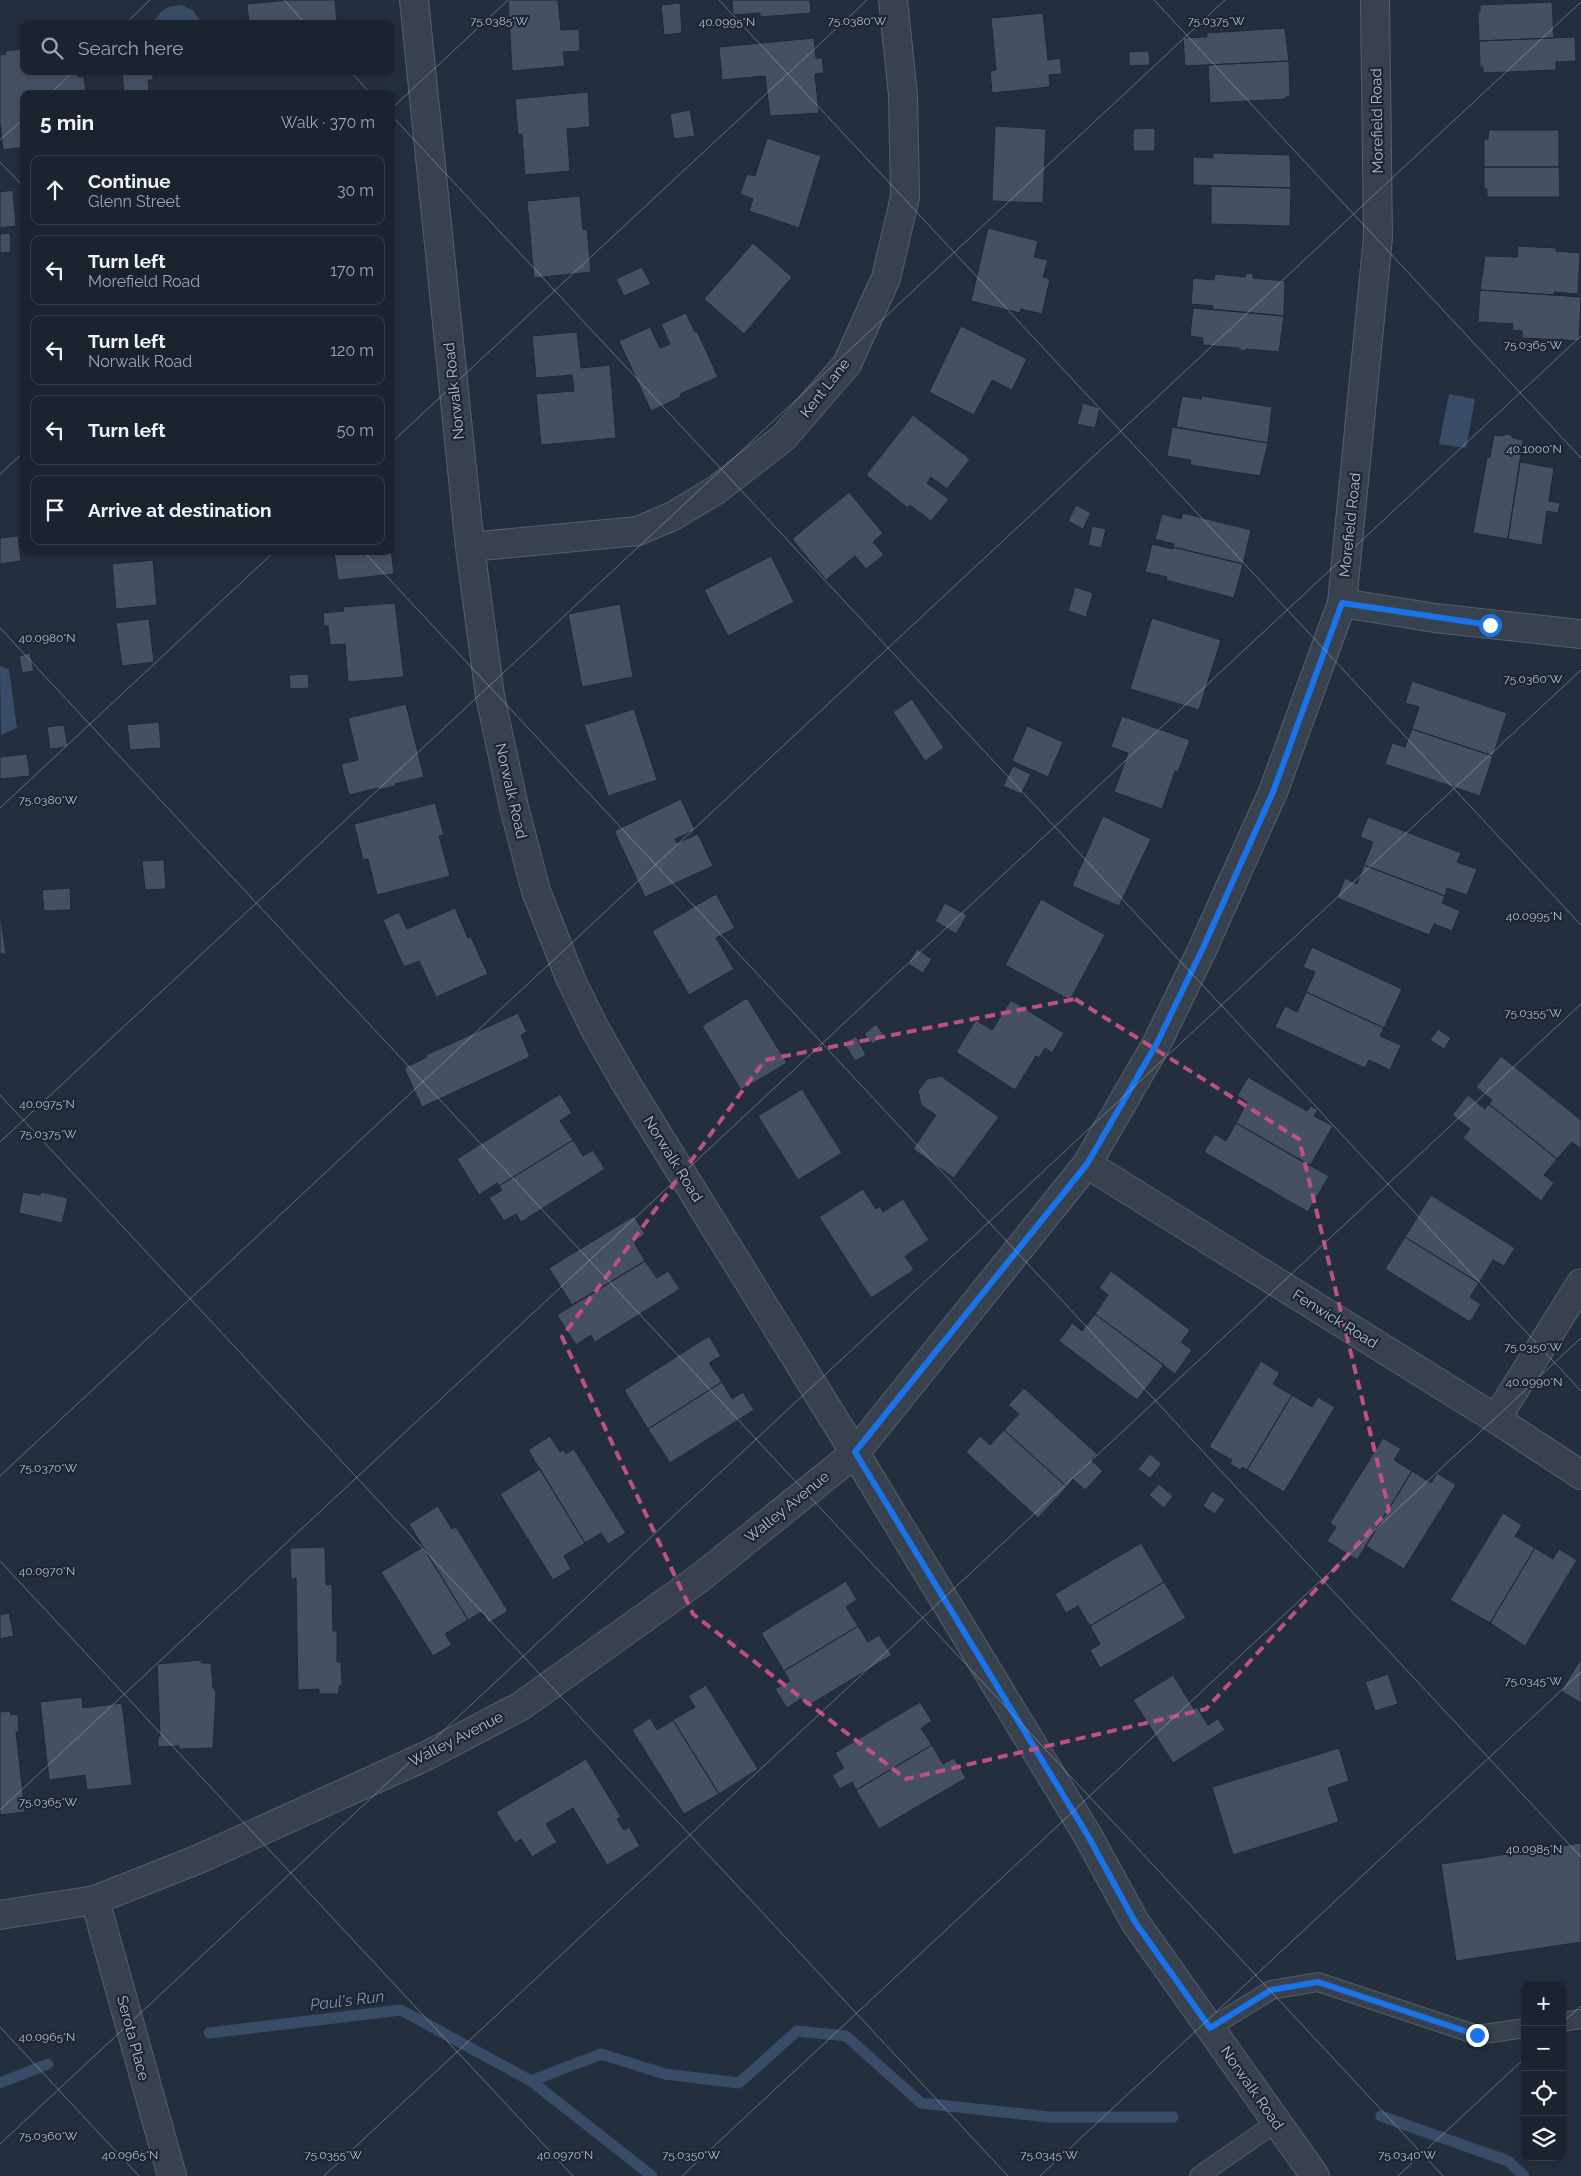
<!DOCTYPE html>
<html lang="en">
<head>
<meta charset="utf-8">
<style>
	:root { --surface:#1b232e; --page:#282f3a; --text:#f1f3f6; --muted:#a0a4aa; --line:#39404a }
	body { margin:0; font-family:Raleway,sans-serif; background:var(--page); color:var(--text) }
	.controls { position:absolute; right:15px; bottom:15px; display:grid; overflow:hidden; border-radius:10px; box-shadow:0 2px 8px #0003 }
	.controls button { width:45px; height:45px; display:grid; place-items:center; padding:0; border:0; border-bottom:1px solid var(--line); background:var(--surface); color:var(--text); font:25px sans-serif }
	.stop { position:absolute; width:15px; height:15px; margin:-11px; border:4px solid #1a73e8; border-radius:50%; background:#fff }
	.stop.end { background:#1a73e8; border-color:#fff; box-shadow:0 1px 5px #0008 }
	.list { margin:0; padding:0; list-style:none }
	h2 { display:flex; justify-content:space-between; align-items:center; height:65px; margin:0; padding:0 20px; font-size:21px }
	h2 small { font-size:16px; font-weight:400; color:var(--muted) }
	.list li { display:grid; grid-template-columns:32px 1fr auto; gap:15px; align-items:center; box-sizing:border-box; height:70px; margin:0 10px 10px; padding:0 10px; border:1px solid var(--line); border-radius:10px }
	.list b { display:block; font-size:19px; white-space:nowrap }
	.list p { margin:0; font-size:16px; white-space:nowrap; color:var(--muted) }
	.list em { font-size:16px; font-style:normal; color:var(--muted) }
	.icon { flex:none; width:28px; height:28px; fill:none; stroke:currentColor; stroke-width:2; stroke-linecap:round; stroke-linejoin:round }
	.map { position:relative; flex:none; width:1581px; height:2176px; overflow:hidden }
	.search { position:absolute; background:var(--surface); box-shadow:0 2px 8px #0003; left:20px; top:20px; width:375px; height:55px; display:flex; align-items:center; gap:12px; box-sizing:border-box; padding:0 18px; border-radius:10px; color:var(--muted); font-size:19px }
	.panel { position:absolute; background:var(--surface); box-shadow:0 2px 8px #0003; left:20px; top:90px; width:375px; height:465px; border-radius:10px }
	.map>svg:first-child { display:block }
</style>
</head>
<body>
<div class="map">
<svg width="1581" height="2176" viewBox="0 0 1581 2176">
	<rect width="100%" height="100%" fill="#242f3e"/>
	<path fill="#394c67" d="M181,5L193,10L202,24H153C160,10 166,6 181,5Z
		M1449,394L1475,399L1466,448L1439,444Z
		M0,666L9,669L17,728L1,735Z"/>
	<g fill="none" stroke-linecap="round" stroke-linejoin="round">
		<path stroke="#394c67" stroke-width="11" d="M209,2033L401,2010L531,2081L652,2176
			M531,2081L601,2054L665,2074L739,2083L797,2031L846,2036L921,2103L1049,2117H1173
			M0,2083L48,2064
			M1381,2116L1508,2161L1524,2176"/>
	</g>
	<path fill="#455162" stroke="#1f2835" d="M289,0H335L337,24H249L247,4Z
		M508,0H558L561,30L579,29L580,51L563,52L565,66L512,71Z
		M732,0H810L811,13L760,17V13L733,15Z
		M1552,2L1554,38L1479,41L1478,12H1480V5Z
		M680,3L682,33L664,35L661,5Z
		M1043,13L1048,60L1060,58L1062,74L1049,75L1050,87L992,93L990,71L996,70L991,18Z
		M1285,28L1289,61L1185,66L1183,38L1207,37V33Z
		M1575,37L1576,61L1556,62V70L1483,73V67H1480L1479,41Z
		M814,38L816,58H822L824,73L815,74L819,113L770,116L765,76L722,80L719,47Z
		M23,49L24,71H77L78,77H84L86,93L24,94V118H20L24,147L3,150L0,123V55L6,54L5,51Z
		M1149,51L1150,65L1129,66V52Z
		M1289,61L1290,96L1286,97V99L1210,103L1208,65Z
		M122,71H153V80H148L149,94H124Z
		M255,71H307L255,76Z
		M588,92L590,127L567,129L570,171L525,175L522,134L518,135L515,99Z
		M690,110L695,136L674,139L670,114Z
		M995,126L1046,129L1043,203L992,201Z
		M1155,128V151H1133V129Z
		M1489,130H1559V167H1484V139H1488Z
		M767,138L821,156L799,228L749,211L753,199L740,194L747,174L755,176Z
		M1213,153L1290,155L1291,188L1193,185V157L1213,158Z
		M1484,167H1559L1560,197H1487V189H1484Z
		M1211,186L1291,188L1290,226L1211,224Z
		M13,190L16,226L0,228V192Z
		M580,196L583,230L587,229L591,272L534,278L527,201Z
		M988,228L1038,241L1034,257L1048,260L1043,277L1050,279L1042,314L1021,309L1020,313L971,301Z
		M10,233L11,252L0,253V234Z
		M753,243L792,277L744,334L704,299Z
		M1518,246L1556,248V251L1580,253L1578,294L1554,292V295L1480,290L1485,256L1517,257Z
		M642,267L651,284L624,296L616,279Z
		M1246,273L1253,274V278L1285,281L1284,316L1212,309L1213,306L1191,304L1193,278L1214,280L1215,274L1245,277Z
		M1480,290L1581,297L1579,341L1522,338V331L1512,330L1513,324L1478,322Z
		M1193,308L1284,316L1279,352L1246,349V351L1239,350V348L1203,345V338L1190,336Z
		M686,313L695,332L697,331L718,377L680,394L681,397L651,411L619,341L650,327L660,348L670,344L661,324Z
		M961,326L1027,359L1012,390L992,380L974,415L929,392Z
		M577,332L581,368L610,365L616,438L541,445L536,394L574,391L572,375L536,378L532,336Z
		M1182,396L1201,399L1202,396L1272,407L1268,443L1176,427Z
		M1083,403L1100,408L1095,428L1077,424Z
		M913,415L970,459L947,489L931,477L927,483L949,499L931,521L910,505L908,508L866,475Z
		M1172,427L1268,443L1260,476L1190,465L1191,460L1167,456Z
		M1506,434L1511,435L1513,438L1523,440L1508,539L1473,533L1487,457H1490L1494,435L1503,436Z
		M1520,462L1554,468L1549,501L1560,503L1558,513L1547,511L1542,545L1508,539Z
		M849,492L883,533L873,542L884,555L866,569L855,556L826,580L792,539Z
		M1076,505L1091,513L1083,529L1068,521Z
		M1183,513L1251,530L1243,564L1173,547L1174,544L1155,539L1162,514L1181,519Z
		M1092,526L1106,529L1101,548L1088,545Z
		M18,536L21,561L0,564V538Z
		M1152,544L1173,549V547L1243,564L1234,598L1166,580L1167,577L1145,572Z
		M391,548L394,574L338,580L334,552L314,555L313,551H391Z
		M771,556L794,602L728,636L704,590Z
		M153,560L157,605L116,609L112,564Z
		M1075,587L1093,593L1086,617L1068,611Z
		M395,603L404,677L348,682L345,644L330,645L328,626H324L323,613L344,611L343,607Z
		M620,604L633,677L582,687L568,614Z
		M1152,618L1221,640L1199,710L1130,689Z
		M149,619L154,662L122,666L116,623Z
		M30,653L34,671L22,673L19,656Z
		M308,674L309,688L290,689L289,675Z
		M1412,681L1507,713L1493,756L1412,729L1419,707L1405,703Z
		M912,699L944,748L925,761L893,712Z
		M406,704L424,777L395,784V786L379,790L378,788L349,795L341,764L358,760L348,718Z
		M634,709L657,780L608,796L584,725Z
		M1122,716L1190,740L1178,772L1175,771L1162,809L1114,792L1128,753L1111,747Z
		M159,722L161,748L130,750L127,725Z
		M64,725L68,747L50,749L47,727Z
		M1027,726L1063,742L1048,777L1012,761Z
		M1412,729L1493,756L1480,796L1385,764L1392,743L1405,747Z
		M27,754L30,776L0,779V757Z
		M1013,766L1031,774L1021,794L1003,786Z
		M681,799L695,830L675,839L677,843L698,834L713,866L645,897L614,831Z
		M435,803L444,835L439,836L450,876L377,895L368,859L363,860L354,824Z
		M1103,816L1151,839L1119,906L1072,886Z
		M1368,817L1461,853L1457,862L1477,869L1467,895L1447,888L1445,896L1364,865L1373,842L1360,837Z
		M164,860L166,889L145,890L142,861Z
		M1364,865L1445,896L1442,903L1460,911L1452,931L1434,924L1429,935L1337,898L1345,878L1357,884Z
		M70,888L71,910L44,911L42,890Z
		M716,894L735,928L716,938L734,969L689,995L652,931Z
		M1041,899L1105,935L1070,1000L1005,965Z
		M945,903L967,915L956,934L935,921Z
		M455,908L468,938L471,937L488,974L436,997L419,961L404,967L383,920L399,912L407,929Z
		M0,911L6,954H0Z
		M1312,947L1402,989L1384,1028L1306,992L1315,972L1303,967Z
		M917,949L932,959L923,973L908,964Z
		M1306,992L1384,1028L1380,1036L1401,1045L1390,1070L1369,1060L1365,1068L1275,1027L1285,1006L1297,1012Z
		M747,998L787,1063L741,1090L702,1026Z
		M1011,1000L1064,1033L1052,1053L1045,1048L1039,1058L1036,1056L1015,1090L956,1052L976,1020L992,1030Z
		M518,1013L527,1032L521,1035L530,1057L422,1107L404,1068L427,1057L426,1055Z
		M876,1024L884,1035L873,1044L864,1034Z
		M1438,1029L1451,1038L1444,1049L1430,1040Z
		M856,1036L866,1055L855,1061L844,1043Z
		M1501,1056L1581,1120V1149L1572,1142L1557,1159L1489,1104L1492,1100L1476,1087Z
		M941,1076L999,1117L954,1178L913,1149L936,1115L921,1105L918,1091L927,1079Z
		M1248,1077L1307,1111L1311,1106L1318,1110L1314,1116L1333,1126L1310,1166L1236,1123L1247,1102L1237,1096Z
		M802,1089L842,1153L798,1180L758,1116Z
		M560,1094L572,1113L560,1121L573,1140L499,1186L497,1183L479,1195L457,1159Z
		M1468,1095L1485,1109L1489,1104L1557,1159L1544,1175L1554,1183L1541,1201L1463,1138L1470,1129L1452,1115Z
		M1236,1123L1329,1176L1308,1212L1204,1152L1215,1134L1226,1141Z
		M573,1140L583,1156L593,1150L605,1169L521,1222L516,1214L504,1221L489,1198L502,1190L499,1186Z
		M863,1189L876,1209L880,1206L883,1212L903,1199L929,1240L905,1256L914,1270L871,1298L819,1217Z
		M23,1192L40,1195L41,1192L68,1198L62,1223L19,1213Z
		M1431,1195L1515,1248L1504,1266L1493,1260L1479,1283L1405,1237Z
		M634,1216L645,1234L634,1242L645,1261L572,1305L549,1268Z
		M1405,1237L1479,1283L1470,1297L1481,1304L1470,1322L1385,1269Z
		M645,1261L657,1278L668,1271L680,1289L595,1342L591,1335L576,1345L557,1315Z
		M1111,1271L1190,1330L1181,1342L1192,1350L1175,1374L1095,1314L1108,1295L1099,1288Z
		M1095,1314L1164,1365L1137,1400L1059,1341L1072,1323L1082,1331Z
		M709,1336L721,1356L709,1363L722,1382L648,1429L624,1390Z
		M1261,1361L1280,1373L1273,1384L1292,1395L1247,1470L1242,1467L1240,1470L1230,1464L1232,1460L1209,1447Z
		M722,1382L732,1399L743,1392L754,1410L670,1463L648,1429Z
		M1024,1388L1097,1454L1091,1460L1103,1471L1085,1490L1073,1479L1067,1487L1004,1430L1019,1414L1008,1405Z
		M1292,1395L1312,1407L1318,1397L1335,1407L1284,1492L1247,1470Z
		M1004,1430L1067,1487L1038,1518L966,1452L980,1436L990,1445Z
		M550,1436L560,1452L564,1450L566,1454L574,1449L626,1533L608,1544L601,1533L585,1543L528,1450Z
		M1383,1438L1401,1449L1394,1460L1412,1471L1357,1560L1327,1541L1336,1527L1330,1523Z
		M1150,1454L1162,1464L1150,1478L1138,1469Z
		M540,1469L585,1543L564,1556L571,1569L553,1580L500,1494Z
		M1412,1471L1431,1483L1437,1473L1456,1485L1404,1569L1366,1546Z
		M1159,1484L1173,1496L1164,1508L1149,1495Z
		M1212,1491L1225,1499L1215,1514L1203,1506Z
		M438,1506L452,1529L456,1527L508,1611L489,1623L482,1612L468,1620L409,1524Z
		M1503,1513L1522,1525L1515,1536L1535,1548L1490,1623L1450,1600Z
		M1141,1543L1164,1582L1090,1626L1078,1606L1066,1613L1055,1594Z
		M325,1547L326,1585L332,1584L333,1631H337V1662H341L342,1686H339V1694H319V1689L298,1690L296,1578L291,1579L290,1548Z
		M423,1547L468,1620L445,1634L452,1645L433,1656L381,1572Z
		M1535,1548L1553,1559L1559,1549L1577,1560L1525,1646L1490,1623Z
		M846,1581L857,1600L846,1607L858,1626L784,1671L761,1633Z
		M1164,1582L1186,1618L1100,1668L1090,1650L1100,1644L1090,1626Z
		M9,1613L14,1636L0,1639V1615Z
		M858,1626L868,1642L879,1635L892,1655L806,1707L801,1699L787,1708L775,1689L790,1681L784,1671Z
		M1581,1659V1703L1561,1691Z
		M201,1660V1663H211L213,1688L216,1691L213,1748L182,1749H179V1746L158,1747V1737L160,1736L157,1664Z
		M1388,1674L1398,1704L1375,1711L1365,1682Z
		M1173,1675L1194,1709L1197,1707L1208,1725L1218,1719L1225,1730L1173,1763L1133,1700Z
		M706,1685L758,1769L719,1794L673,1720L695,1707L688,1696Z
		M82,1697L83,1708L122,1703L132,1785L87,1790L85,1775L49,1780L40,1702Z
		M920,1702L932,1721L921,1728L932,1745L856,1790L852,1782L840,1789L832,1775L844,1768L835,1753Z
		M10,1711L11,1715L18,1714L19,1732H16L25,1812L0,1815V1712Z
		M650,1718L657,1730L673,1720L719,1794L684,1814L632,1730Z
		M932,1745L943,1764L954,1758L966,1778L879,1829L856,1790Z
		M1339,1748L1349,1781L1328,1788L1339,1822L1233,1855L1212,1787Z
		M586,1759L621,1817L617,1819L624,1830L629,1827L640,1846L607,1865L573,1808L546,1824L557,1842L532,1857L521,1839L515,1843L496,1812Z
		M1581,1843V1942L1456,1961L1441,1864Z"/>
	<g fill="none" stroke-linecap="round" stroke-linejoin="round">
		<g stroke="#565f6c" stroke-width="20">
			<path id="service" d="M1562,2022L1581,2019
				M1210,2028L1271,1990L1318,1982L1477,2035L1525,2028
				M1199,2176L1277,2122"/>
		</g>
		<g stroke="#565f6c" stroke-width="30">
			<path id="minor" d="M414,0L470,547L490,696L514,807L536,891L571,980L595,1029L627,1085L855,1453L1088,1836L1135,1922L1315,2176
				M470,547L638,531L673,516L716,490L783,438L847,364L886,278L905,197L903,95L893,0
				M1342,603L1435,618L1581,634
				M1087,1164L1496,1419L1581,1475
				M1496,1419L1581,1283
				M95,1900L172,2176
				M0,1915L95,1900L199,1859L426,1756L521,1706L701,1577L855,1453L1087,1164L1157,1043L1202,950L1273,792L1342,603L1378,237L1375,0"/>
		</g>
		<use href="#service" stroke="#38414e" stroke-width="18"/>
		<use href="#minor" stroke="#38414e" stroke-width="28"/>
	</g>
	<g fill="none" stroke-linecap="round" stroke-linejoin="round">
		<path stroke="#1a73e8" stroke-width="6" d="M1477,2035L1318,1982L1271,1990L1210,2028L1135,1922L1088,1836L855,1452L1087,1164L1157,1043L1202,950L1273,792L1342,603L1490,625"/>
	</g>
	<path fill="none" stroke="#bd5182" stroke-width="4" stroke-dasharray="10 6" stroke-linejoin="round" d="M1075,999L1299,1139L1389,1510L1206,1709L906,1779L693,1614L562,1337L765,1060Z"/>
	<path fill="none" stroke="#b4bcc9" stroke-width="1" stroke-opacity="0.45" d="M284,0L306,24M719,0L1581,925M1154,0L1581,458M125,24L150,0M350,71L371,94M50,94L74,71M391,109L508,0M391,115L1581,1391M0,140L24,118M0,162L24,187M391,443L867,0M0,474L24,452M363,551L1581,1857M0,628L1443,2176M0,808L275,551M0,1095L1008,2176M0,1142L1225,0M0,1476L1581,2M0,1561L573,2176M0,1810L1581,336M1562,2023L1581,2006M0,2027L139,2176M0,2144L1581,670M324,2176L1581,1004M682,2176L1581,1338M1040,2176L1581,1672M1398,2176L1525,2058"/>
	<g text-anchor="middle" stroke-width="4.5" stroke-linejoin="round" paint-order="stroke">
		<g font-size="15" fill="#b4bcc9" stroke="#1d2633">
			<text transform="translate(1377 121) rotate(-91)" y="5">Morefield Road</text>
			<text transform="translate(825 388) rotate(-52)" y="5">Kent Lane</text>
			<text transform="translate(454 391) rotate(-96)" y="5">Norwalk Road</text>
			<text transform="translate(1350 525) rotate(-84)" y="5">Morefield Road</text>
			<text transform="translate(511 791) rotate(77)" y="5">Norwalk Road</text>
			<text transform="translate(673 1159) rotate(58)" y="5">Norwalk Road</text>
			<text transform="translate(1335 1319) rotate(32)" y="5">Fenwick Road</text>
			<text transform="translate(787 1507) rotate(-39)" y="5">Walley Avenue</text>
			<text transform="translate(456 1739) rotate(-27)" y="5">Walley Avenue</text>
			<text transform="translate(133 2038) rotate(75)" y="5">Serota Place</text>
			<text transform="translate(1252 2088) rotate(55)" y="5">Norwalk Road</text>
		</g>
		<g font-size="16" font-style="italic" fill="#7c92b1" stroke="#1d2633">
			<text transform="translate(347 2000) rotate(-7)" y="6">Paul's Run</text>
		</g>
	</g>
	<g font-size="12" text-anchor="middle" fill="#b4bcc9" stroke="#1d2633" stroke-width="4.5" stroke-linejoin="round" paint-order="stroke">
		<text x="499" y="25">75.0385°W</text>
		<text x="857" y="25">75.0380°W</text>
		<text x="1216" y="25">75.0375°W</text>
		<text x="727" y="26">40.0995°N</text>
		<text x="1533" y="349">75.0365°W</text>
		<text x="1534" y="453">40.1000°N</text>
		<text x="47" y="642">40.0980°N</text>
		<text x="1533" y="683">75.0360°W</text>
		<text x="48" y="804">75.0380°W</text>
		<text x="1534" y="920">40.0995°N</text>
		<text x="1533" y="1017">75.0355°W</text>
		<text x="47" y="1108">40.0975°N</text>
		<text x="48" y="1138">75.0375°W</text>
		<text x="1533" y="1351">75.0350°W</text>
		<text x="1534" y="1386">40.0990°N</text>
		<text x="48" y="1472">75.0370°W</text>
		<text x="47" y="1575">40.0970°N</text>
		<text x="1533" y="1685">75.0345°W</text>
		<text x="48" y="1806">75.0365°W</text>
		<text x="1534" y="1853">40.0985°N</text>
		<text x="47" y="2041">40.0965°N</text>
		<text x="48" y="2140">75.0360°W</text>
		<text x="130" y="2159">40.0965°N</text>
		<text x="565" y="2159">40.0970°N</text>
		<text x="333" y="2159">75.0355°W</text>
		<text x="691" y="2159">75.0350°W</text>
		<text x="1049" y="2159">75.0345°W</text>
		<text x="1407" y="2159">75.0340°W</text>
	</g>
</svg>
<div class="controls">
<button>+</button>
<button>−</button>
<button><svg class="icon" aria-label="locate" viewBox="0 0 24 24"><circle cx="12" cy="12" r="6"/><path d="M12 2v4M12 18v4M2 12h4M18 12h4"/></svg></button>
<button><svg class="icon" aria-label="layers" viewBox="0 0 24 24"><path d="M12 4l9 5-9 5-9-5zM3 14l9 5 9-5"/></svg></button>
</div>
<div class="stop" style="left:1490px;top:625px"></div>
<div class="stop end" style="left:1477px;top:2035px"></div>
<div class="search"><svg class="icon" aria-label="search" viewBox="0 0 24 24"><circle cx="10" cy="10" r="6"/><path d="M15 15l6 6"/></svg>Search here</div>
<section class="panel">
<h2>5 min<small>Walk · 370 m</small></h2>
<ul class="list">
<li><svg class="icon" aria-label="ahead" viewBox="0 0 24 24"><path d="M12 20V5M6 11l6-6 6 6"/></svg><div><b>Continue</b><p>Glenn Street</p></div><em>30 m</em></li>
<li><svg class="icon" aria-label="left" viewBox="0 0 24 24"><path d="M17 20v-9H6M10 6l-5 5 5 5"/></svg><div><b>Turn left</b><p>Morefield Road</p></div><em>170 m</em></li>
<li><svg class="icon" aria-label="left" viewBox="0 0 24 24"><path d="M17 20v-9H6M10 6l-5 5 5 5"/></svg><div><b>Turn left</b><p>Norwalk Road</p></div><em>120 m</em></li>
<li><svg class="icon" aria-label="left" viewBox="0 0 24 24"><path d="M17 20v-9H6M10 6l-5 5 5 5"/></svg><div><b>Turn left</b></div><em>50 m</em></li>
<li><svg class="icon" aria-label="arrive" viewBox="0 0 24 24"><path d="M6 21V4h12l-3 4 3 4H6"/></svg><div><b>Arrive at destination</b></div></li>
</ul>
</section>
</div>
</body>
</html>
